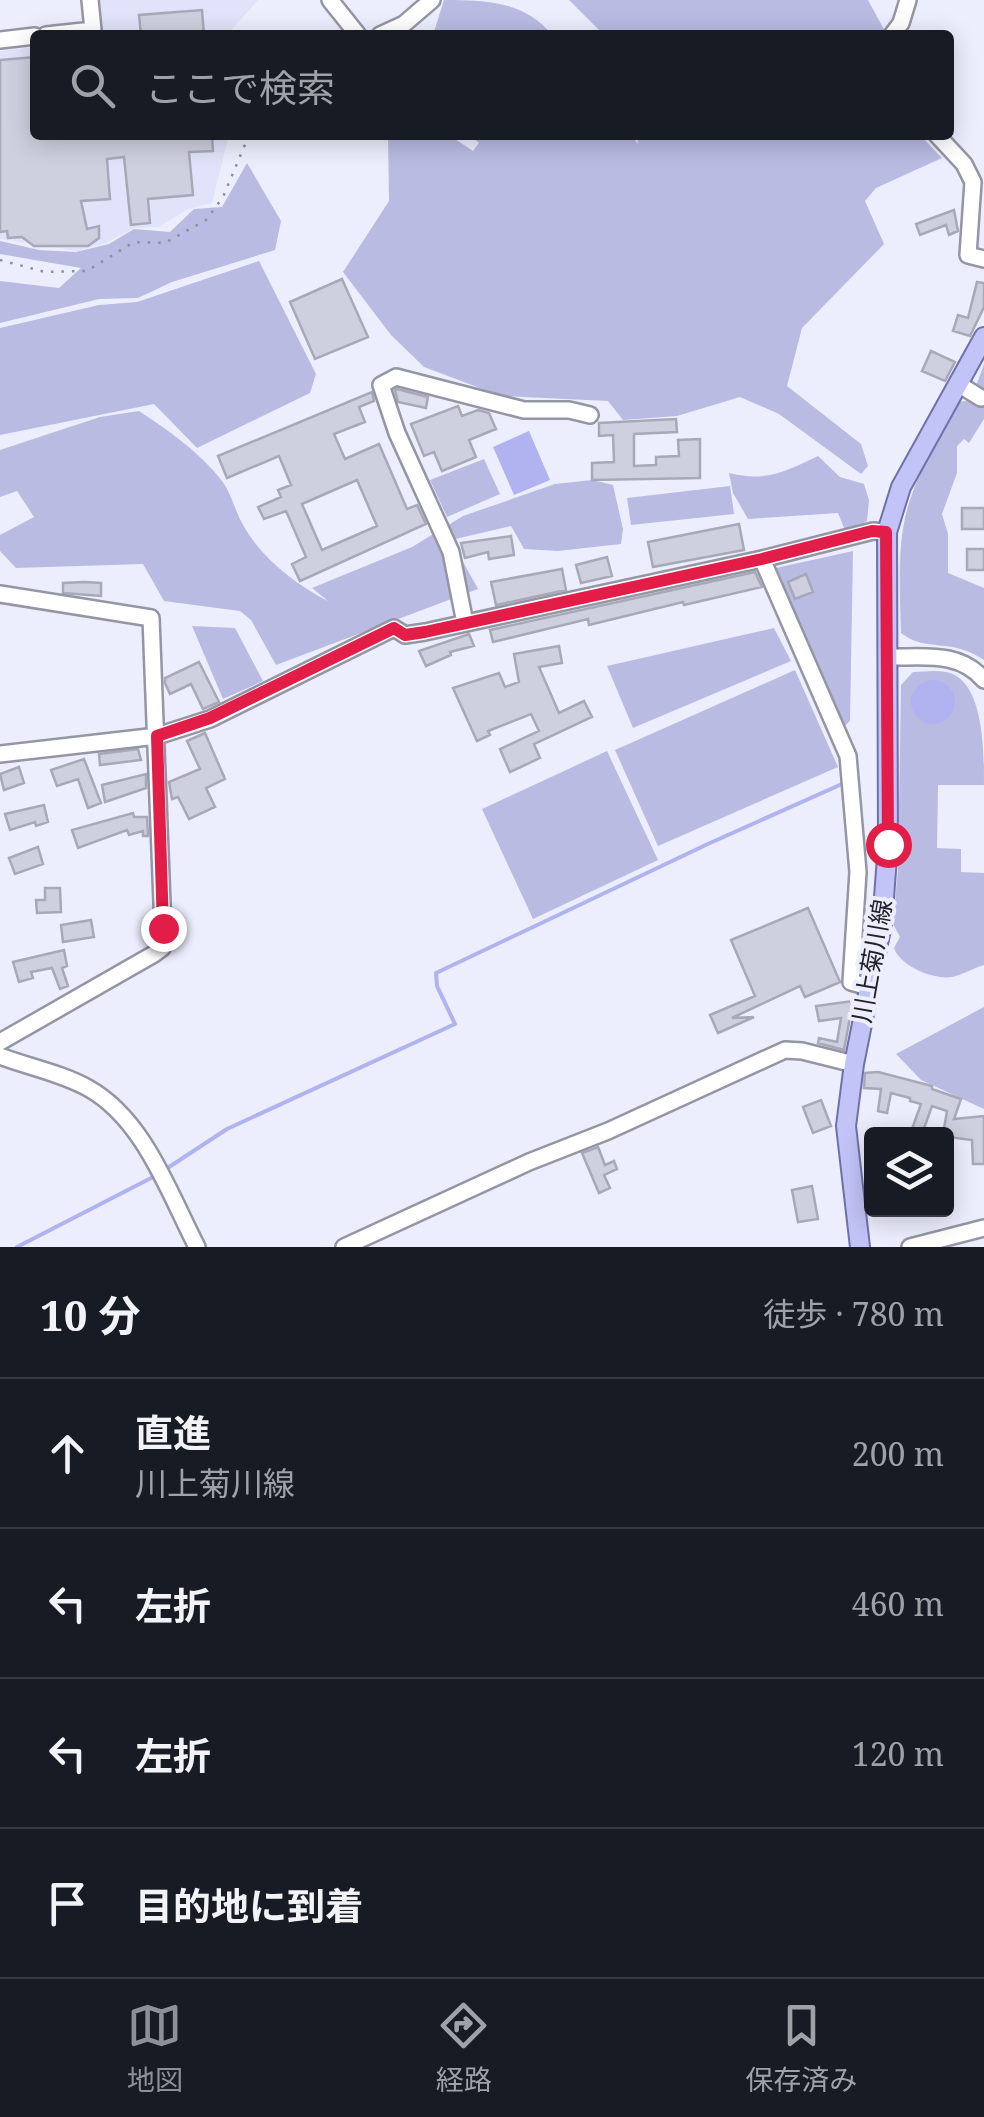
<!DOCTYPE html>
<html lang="ja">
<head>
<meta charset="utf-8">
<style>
	:root { --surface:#171b24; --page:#242831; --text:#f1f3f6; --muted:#9ea1a6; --line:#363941; --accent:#8c9099 }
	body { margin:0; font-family:"Noto Serif","Noto Sans JP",serif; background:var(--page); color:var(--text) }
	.controls { position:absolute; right:30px; bottom:30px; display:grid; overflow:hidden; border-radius:10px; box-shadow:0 5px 25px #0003 }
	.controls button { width:90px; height:90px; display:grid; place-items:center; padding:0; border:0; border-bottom:2px solid var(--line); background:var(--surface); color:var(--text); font:50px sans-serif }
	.stop { position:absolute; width:30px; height:30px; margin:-22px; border:8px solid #e11d48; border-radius:50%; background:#fff }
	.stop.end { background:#e11d48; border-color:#fff; box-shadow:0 2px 10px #0008 }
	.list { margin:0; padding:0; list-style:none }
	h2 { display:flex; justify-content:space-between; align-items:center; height:130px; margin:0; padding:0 40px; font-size:42px }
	h2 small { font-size:32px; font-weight:400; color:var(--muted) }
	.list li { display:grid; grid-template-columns:65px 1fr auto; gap:30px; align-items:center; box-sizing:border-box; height:150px; padding:0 40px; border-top:2px solid var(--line) }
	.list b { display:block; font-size:38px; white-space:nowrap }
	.list p { margin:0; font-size:32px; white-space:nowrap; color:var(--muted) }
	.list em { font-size:32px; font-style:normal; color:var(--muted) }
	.icon { flex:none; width:55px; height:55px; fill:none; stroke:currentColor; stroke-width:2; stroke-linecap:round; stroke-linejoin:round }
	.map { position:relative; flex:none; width:984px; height:1247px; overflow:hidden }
	.search { position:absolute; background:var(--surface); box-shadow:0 5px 25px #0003; left:30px; right:30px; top:30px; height:110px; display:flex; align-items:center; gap:25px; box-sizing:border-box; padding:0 35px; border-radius:10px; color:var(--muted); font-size:38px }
	.sheet { height:730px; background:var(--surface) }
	nav { display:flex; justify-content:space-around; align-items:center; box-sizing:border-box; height:140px; border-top:2px solid var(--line); background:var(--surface); font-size:28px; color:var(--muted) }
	nav a { display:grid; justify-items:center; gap:5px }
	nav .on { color:var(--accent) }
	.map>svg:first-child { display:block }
</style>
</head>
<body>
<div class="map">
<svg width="984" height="1247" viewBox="0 0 984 1247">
	<rect width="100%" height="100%" fill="#edeefd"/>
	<path fill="#e1e3fa" d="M99,0H258L227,35H102Z
		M35,47V135H229L212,203L188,209L159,227L134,228L105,243L77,251L0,239V51Z"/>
	<path fill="#b9bbe2" d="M444,0C485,0 525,1 552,35H433Z
		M569,0H868L887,35H604Z
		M388,135H449L473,151L479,143L470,135H631L638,144L637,135H920L942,158L876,188L865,201L884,244L802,328L787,386L861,444L868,466L861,474L779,414L740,397L677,416L623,420L608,401L501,396L424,367L391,335L343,272L389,201Z
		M247,163L281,221L275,250L172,282L138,298L99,299L0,323V281L59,288L81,268L0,254V241L39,250L76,252L109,244L134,229L170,232L194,209L222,207Z
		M259,261L316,374L310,393L197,448L154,404L0,435V328L99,305L137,302Z
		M984,364V419L969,443L964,439L957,446V473L942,514L948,534V573L984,588V660C950,637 927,653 901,633C900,590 896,541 910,500C921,465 942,433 960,402L969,400L976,405L984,393L976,386Z
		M139,411C169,431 200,452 222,481C231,493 235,510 242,523C260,557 295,584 328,601L312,588L412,547L463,516L555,484L592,480L613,485L623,529L621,544L558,551L524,549L511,526L451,540L478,589L276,665L251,620L240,611L164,601L143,564L16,568L0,551V535L34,517L17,491L0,497V450L100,417Z
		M818,456L840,477L864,484L869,500L867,521L856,528H844L838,513L748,519L733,493L729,473C766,482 785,472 818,456Z
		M484,459L500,494L447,517L430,480Z
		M730,486L734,514L631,525L627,498Z
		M853,551L850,721L838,732L776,568Z
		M192,626L235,628L263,681L223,699Z
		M774,628L791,661L633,728L607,666Z
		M795,670L838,767L658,846L615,750Z
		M913,672C923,672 935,670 946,672C984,679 984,750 984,785H938L937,848L961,849V872L984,873V965C974,968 962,975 952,977C933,980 900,966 894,948L900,937L893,924L898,868L901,685Z
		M607,751L658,860L533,919L482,809Z
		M984,1007V1109L921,1080L896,1054Z"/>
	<path fill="#b0b3f0" d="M529,431L550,480L514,495L493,447Z
		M911 702a22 22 0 1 1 44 0a22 22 0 1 1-44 0Z"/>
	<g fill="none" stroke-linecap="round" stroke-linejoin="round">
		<path stroke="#b0b3f0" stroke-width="4" d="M163,1171L227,1129L455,1024L437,986L436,973L710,843L842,784
			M17,1247L155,1176"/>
	</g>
	<path fill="#cfd0df" stroke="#a8a9b8" stroke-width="2.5" fill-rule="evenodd" d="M202,10L204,35H141L139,15Z
		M35,57V135H212L213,151L189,152L193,195L148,199L150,223L131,225L124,157L107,159L110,199L81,201L87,229L99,226V238L88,246H34L22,237L8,238L7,231L0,232V60Z
		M954,210L958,231L949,235L946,225L920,235L916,224Z
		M342,279L368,337L315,359L290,302Z
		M977,282L984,283V307L970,336L953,331L958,315L968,318Z
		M931,351L955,362L945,381L922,371Z
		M397,389L428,397L426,408L398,402L395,390Z
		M372,392L374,401L359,407L365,422L334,434L345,459L379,444L407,509L417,505L426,524L300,581L292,564L306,557L286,511L264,519L258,507L281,497L278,490L291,485L279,456L227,478L218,456ZM357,480L377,526L322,550L302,504Z
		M458,406L462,416L478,410L489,413L496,429L469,440L476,457L442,471L434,452L424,456L411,424Z
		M676,419L677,432L634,434V466L656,465V457L679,456L678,440L700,439V478L592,480V463L614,462L613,435L599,436V423Z
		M962,508H984V529H962Z
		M739,524L744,550L653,567L648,542Z
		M511,536L514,555L489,559L488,552L465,558L461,543Z
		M967,549H984V570H967Z
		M607,557L612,576L581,583L576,565Z
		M562,569L566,590L496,605L491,582Z
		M755,572L762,587L684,605L683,602L589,625L588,619L493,642L490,630Z
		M806,574L813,592L795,599L788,582Z
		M84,582L101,583V596L63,593V583Z
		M469,634L474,646L450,652L451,655L426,666L419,651Z
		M559,646L562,663L539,667L559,713L584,701L592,717L534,744L540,758L510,772L500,749L539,731L531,714L488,731L490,735L477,741L453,688L499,673L505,687L519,682L514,654Z
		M199,662L219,702L203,709L191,684L170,694L165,683V678Z
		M205,733L225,779L206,788L215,807L189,819L178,797L172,799L169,782L200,769L187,741Z
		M138,749L141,760L100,765L99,754Z
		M84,759L101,803L88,808L78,779L57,786L51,770Z
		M19,767L24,783L4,790L0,774Z
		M146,774V788L105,802L102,785Z
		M44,805L48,822L36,826L35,822L10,830L5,814Z
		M133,813L134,817H147L148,836H143V831L129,835L127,830L78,848L72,830Z
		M38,847L43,864L15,874L9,858Z
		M45,888H60L61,912L37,913L36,900H45Z
		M808,908L840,982L805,997L800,986L732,1018L754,1017L718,1033L710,1015L755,996L731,940Z
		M91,920L94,937L63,942L61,925Z
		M64,950L67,966L62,968L68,986L60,989L52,968L31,972L33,978L19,982L13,962Z
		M853,1001L844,1050L818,1043L819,1038L837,1042L841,1018L819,1021L816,1006Z
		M878,1072L932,1086V1089L961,1099L954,1119L984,1116V1164H973L972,1140L949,1137L946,1141V1134H943L947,1111L932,1106L922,1134L912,1129L921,1104L910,1101V1098L891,1093L887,1113L878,1111L881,1089L864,1088L865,1073Z
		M821,1100L831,1126L813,1133L803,1107Z
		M598,1147L605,1165L614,1161L617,1169L604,1175L610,1188L599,1193L582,1153Z
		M812,1186L818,1219L798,1222L792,1190Z"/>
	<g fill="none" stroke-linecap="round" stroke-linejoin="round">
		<g stroke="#9596a4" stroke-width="20">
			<path id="minor" d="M330,0L358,35
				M46,35L93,30L90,0
				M380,35L404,24L432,0
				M892,35L901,23L908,0
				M0,40L35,36
				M937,135L964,164L973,182L968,255L984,259
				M960,385L981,398
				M762,559L848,756L858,872L851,982L869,987
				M0,594L151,618L163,929L162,948L154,954L0,1042
				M465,623L451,552L397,433L381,385L396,377L524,410H569L590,415
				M887,657C922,658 959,650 984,680
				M0,754L157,736L210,719L394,628L405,635L425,632L762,559L873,531L887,532
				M0,1056C29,1067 61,1073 88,1088C144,1119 169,1193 197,1247
				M344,1247L529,1162L608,1131L785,1050L802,1051L854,1064
				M910,1247L984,1228"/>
		</g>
		<g stroke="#6f71aa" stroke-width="22">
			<path id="major" d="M860,1247L846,1126L854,1064L882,924L888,844L887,532L901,487L984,337"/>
		</g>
		<path stroke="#8e8f99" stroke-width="2.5" stroke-dasharray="2.5 8" stroke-linecap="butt" d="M0,260L45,272L87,271L134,242L165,243L206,220L223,197L249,135"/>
		<use href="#minor" stroke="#fff" stroke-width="15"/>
		<use href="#major" stroke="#c2c3f6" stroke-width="18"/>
	</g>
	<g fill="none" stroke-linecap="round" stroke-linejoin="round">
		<path stroke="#e11d48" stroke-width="12" d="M163,928L157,736L210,718L394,628L405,635L425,632L762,559L872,531L886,532L888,844"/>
	</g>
	<g text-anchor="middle" stroke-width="8" stroke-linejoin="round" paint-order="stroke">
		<g font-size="25" fill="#222328" stroke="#edeefd">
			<text transform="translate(872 961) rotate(-80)" y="9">川上菊川線</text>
		</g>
	</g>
</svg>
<div class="controls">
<button><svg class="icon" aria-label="layers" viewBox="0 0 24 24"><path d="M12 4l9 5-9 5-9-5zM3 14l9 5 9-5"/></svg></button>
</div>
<div class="stop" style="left:888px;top:844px"></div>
<div class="stop end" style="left:163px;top:928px"></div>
<div class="search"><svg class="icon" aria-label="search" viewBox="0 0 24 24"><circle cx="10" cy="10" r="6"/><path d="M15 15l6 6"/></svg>ここで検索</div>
</div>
<section class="sheet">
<h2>10 分<small>徒歩 · 780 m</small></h2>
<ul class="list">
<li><svg class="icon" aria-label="ahead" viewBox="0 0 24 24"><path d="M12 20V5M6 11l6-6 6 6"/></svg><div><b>直進</b><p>川上菊川線</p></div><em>200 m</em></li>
<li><svg class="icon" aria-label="left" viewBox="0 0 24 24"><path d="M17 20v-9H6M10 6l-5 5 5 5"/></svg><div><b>左折</b></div><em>460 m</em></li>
<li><svg class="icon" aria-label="left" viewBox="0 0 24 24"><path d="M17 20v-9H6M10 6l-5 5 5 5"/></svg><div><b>左折</b></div><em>120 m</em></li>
<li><svg class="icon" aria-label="arrive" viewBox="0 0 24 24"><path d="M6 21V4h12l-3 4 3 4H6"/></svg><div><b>目的地に到着</b></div></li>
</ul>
</section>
<nav>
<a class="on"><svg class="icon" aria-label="map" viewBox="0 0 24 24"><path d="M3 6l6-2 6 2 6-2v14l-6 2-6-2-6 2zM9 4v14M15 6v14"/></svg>地図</a>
<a><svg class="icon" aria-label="directions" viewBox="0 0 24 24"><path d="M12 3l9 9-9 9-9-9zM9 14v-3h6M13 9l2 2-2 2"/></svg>経路</a>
<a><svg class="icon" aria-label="saved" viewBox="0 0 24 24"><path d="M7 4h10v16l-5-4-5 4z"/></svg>保存済み</a>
</nav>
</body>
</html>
